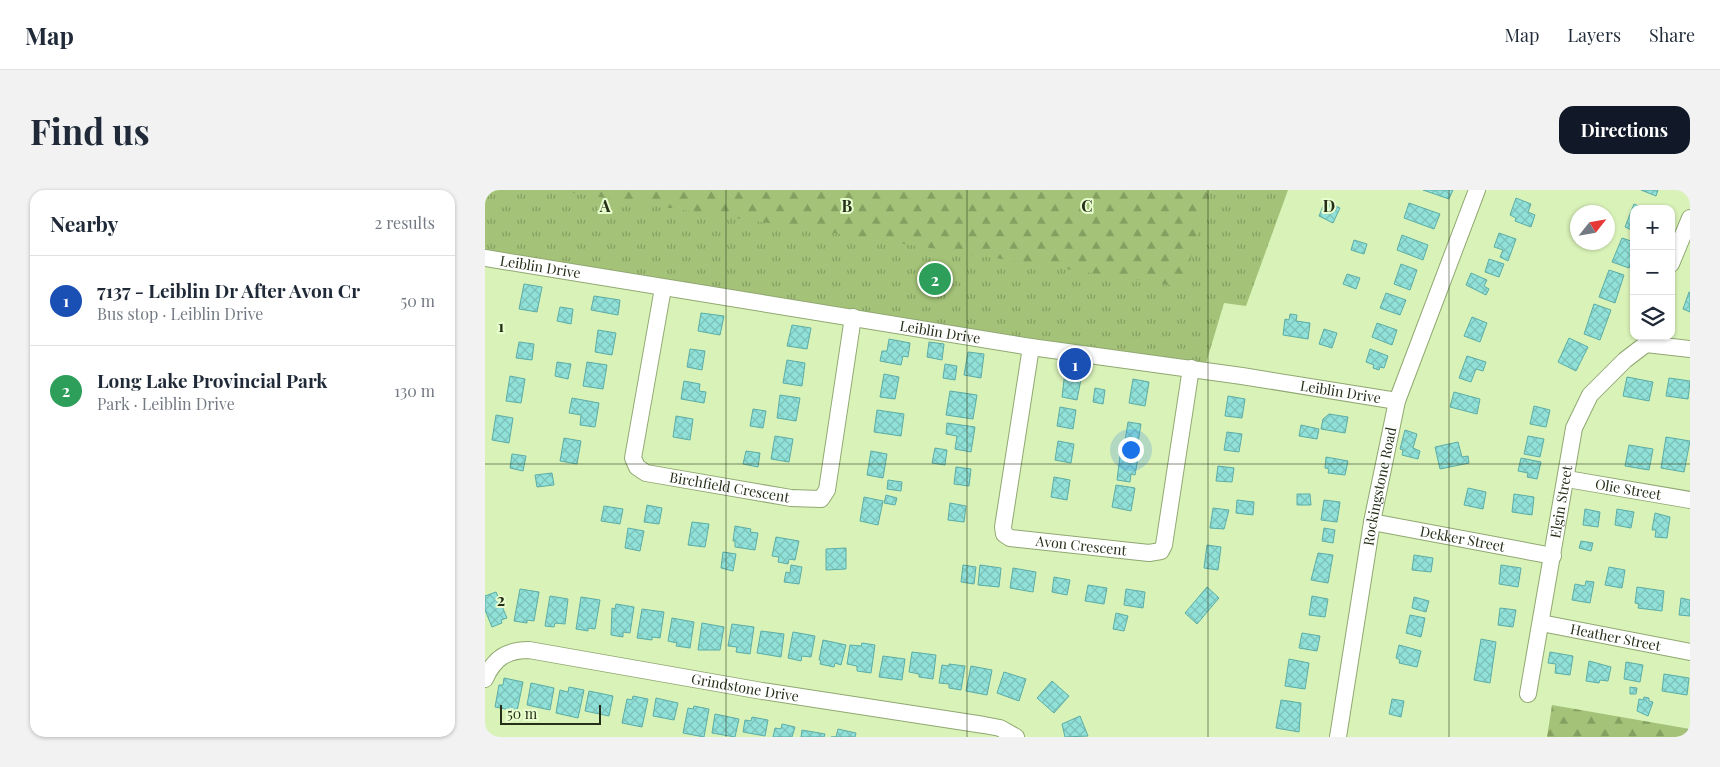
<!DOCTYPE html>
<html lang="en">
<head>
<meta charset="utf-8">
<style>
	:root { --surface:#fff; --page:#f2f2f3; --text:#1f2937; --muted:#747a83; --line:#e0e1e3; --accent:#111827 }
	body { margin:0; font-family:"Playfair Display",serif; background:var(--page); color:var(--text) }
	.controls { position:absolute; right:15px; top:15px; display:grid; overflow:hidden; border-radius:10px; box-shadow:0 1px 4px #0004 }
	.controls button { width:45px; height:45px; display:grid; place-items:center; padding:0; border:0; border-bottom:1px solid var(--line); background:var(--surface); color:var(--text); font:25px sans-serif }
	.compass { position:absolute; left:1085px; top:15px; width:45px; height:45px; border-radius:50%; background:var(--surface); box-shadow:0 1px 4px #0004; rotate:59deg }
	.scale { position:absolute; left:15px; bottom:12px; width:101px; box-sizing:border-box; padding-left:5px; border:2px solid #252f18; border-top:0; font-size:14px; line-height:18px; white-space:nowrap; color:#252f18; -webkit-text-stroke:4px #e9fecf; paint-order:stroke }
	.you { position:absolute; left:645px; top:259px; width:18px; height:18px; margin:-12px; border:4px solid #fff; border-radius:50%; background:#1a73e8; box-shadow:0 0 0 8px #1a73e833 }
	.badge { display:grid; place-items:center; width:32px; height:32px; border-radius:50%; background:var(--accent); color:#fff; font-size:16px; font-weight:700 }
	.pin { position:absolute; translate:-50% -50%; border:2px solid #fff; box-shadow:0 1px 5px #0006 }
	.list { margin:0; padding:0; list-style:none }
	h2 { display:flex; justify-content:space-between; align-items:center; height:65px; margin:0; padding:0 20px; font-size:21px }
	h2 small { font-size:16px; font-weight:400; color:var(--muted) }
	.list li { display:grid; grid-template-columns:32px 1fr auto; gap:15px; align-items:center; box-sizing:border-box; height:90px; padding:0 20px; border-top:1px solid var(--line) }
	.list b { display:block; font-size:19px; white-space:nowrap }
	.list p { margin:0; font-size:16px; white-space:nowrap; color:var(--muted) }
	.list em { font-size:16px; font-style:normal; color:var(--muted) }
	.icon { flex:none; width:28px; height:28px; fill:none; stroke:currentColor; stroke-width:2; stroke-linecap:round; stroke-linejoin:round }
	.map { position:relative; flex:none; width:1205px; height:547px; overflow:hidden; border-radius:15px }
	header { display:flex; align-items:center; gap:30px; box-sizing:border-box; height:70px; padding:0 25px; background:var(--surface); border-bottom:1px solid var(--line) }
	header strong { font-size:24px }
	nav { display:flex; gap:28px; margin-inline-start:auto; font-size:18px }
	.intro { display:flex; align-items:center; justify-content:space-between; box-sizing:border-box; height:120px; padding:0 30px }
	h1 { margin:0; font-size:35px }
	.button { padding:12px 22px; border-radius:15px; background:var(--accent); color:#fff; font-size:18px; font-weight:700 }
	main { display:flex; gap:30px; padding:0 30px }
	aside { flex:1; background:var(--surface); border-radius:15px; box-shadow:0 1px 4px #0004 }
	.map>svg:first-child { display:block }
</style>
</head>
<body>
<header>
<strong>Map</strong>
<nav><a>Map</a><a>Layers</a><a>Share</a></nav>
</header>
<div class="intro"><h1>Find us</h1><a class="button">Directions</a></div>
<main>
<aside>
<h2>Nearby<small>2 results</small></h2>
<ul class="list">
<li><span class="badge" style="background:#1a4fb4">1</span><div><b>7137 - Leiblin Dr After Avon Cr</b><p>Bus stop · Leiblin Drive</p></div><em>50 m</em></li>
<li><span class="badge" style="background:#2e9e5b">2</span><div><b>Long Lake Provincial Park</b><p>Park · Leiblin Drive</p></div><em>130 m</em></li>
</ul>
</aside>
<div class="map">
<svg width="1205" height="547" viewBox="0 0 1205 547">
	<defs>
		<pattern id="grass-tufts" width="24" height="20" patternUnits="userSpaceOnUse" patternTransform="scale(1.25)"><rect width="24" height="20" fill="#a4c378"/><path d="M3 7l-1-3M5 7V3M7 7l1-3M15 17l-1-3M17 17v-4M19 17l1-3" fill="none" stroke="#859f61"/></pattern>
		<pattern id="forest-firs" width="22" height="20" patternUnits="userSpaceOnUse" patternTransform="scale(1.25)"><rect width="22" height="20" fill="#a4c378"/><path d="M5 1l3.5 6h-7zM16 11l3.5 6h-7z" fill="#859f61"/></pattern>
		<pattern id="building-cross-hatch" width="8" height="8" patternUnits="userSpaceOnUse" patternTransform="scale(1.25)"><rect width="8" height="8" fill="#90e1d8"/><path d="M0 0l8 8M0 8l8-8" fill="none" stroke="#7cc1b9"/></pattern>
	</defs>
	<rect width="100%" height="100%" fill="#d9f2b8"/>
	<path fill="url(#grass-tufts)" d="M0,0H803L761,116L739,113L719,180L0,68Z"/>
	<path fill="url(#forest-firs)" d="M69,0H725L698,97Z
		M1067,515L1205,539V547H1062Z"/>
	<path fill="url(#building-cross-hatch)" stroke="#5cada5" d="M938,0H968L964,9Z
		M1156,0H1173L1171,6Z
		M1031,8L1046,14L1043,22L1050,25L1046,37L1030,31L1031,28L1025,25Z
		M840,11L855,18L848,33L834,26Z
		M924,13L955,24L949,39L919,28Z
		M1149,14L1160,19H1149V41L1140,37Z
		M1014,43L1031,49L1023,71L1015,67L1018,60L1009,57Z
		M917,45L943,55L938,70L912,60Z
		M1137,48L1149,52V65L1144,78L1127,72Z
		M869,50L882,54L879,64L866,60Z
		M1004,69L1019,74L1014,87L1000,82Z
		M916,74L932,80L925,100L909,94Z
		M1124,80L1139,85L1130,113L1114,107Z
		M986,83L1002,90L999,96L1004,99L1001,105L981,95Z
		M862,84L875,88L871,99L858,94Z
		M39,94L57,97L52,122L34,119Z
		M1204,102H1205V122L1198,119Z
		M901,103L921,110L915,125L895,118Z
		M109,106L135,110L133,125L106,120Z
		M1109,114L1126,120L1115,150L1099,144Z
		M75,117L88,119L86,134L72,131Z
		M216,123L239,126L235,145L213,141Z
		M805,124L812,125L811,131L825,133L823,149L798,145L800,129L804,130Z
		M987,127L1002,133L995,152L979,146Z
		M892,133L912,140L907,155L887,147Z
		M307,135L326,138L322,159L302,156Z
		M839,139L852,143L847,158L834,154Z
		M113,140L131,143L127,165L110,162Z
		M1084,148L1103,157L1091,181L1073,172Z
		M404,149L425,153L423,167L418,166L416,175L395,171L397,161H402Z
		M34,152L49,154L47,170L31,168Z
		M444,152L459,154L457,170L442,167Z
		M205,159L220,161L217,180L202,177Z
		M885,159L903,166L899,178L895,177L894,180L888,178L889,175L881,172Z
		M483,162L499,164L496,188L479,185Z
		M982,166L1001,172L998,181L991,179L986,192L974,188Z
		M302,170L320,173L317,196L298,193Z
		M72,172L86,174L83,189L70,186Z
		M102,172L122,175L118,199L98,196Z
		M460,174L472,176L470,190L458,188Z
		M580,181L597,184L592,210L577,207Z
		M399,184L414,187L410,209L395,207Z
		M25,186L40,189L36,213L21,211Z
		M1142,187L1168,192L1164,211L1138,206Z
		M1184,188L1205,191L1203,209L1181,206Z
		M648,189L664,192L660,216L644,213Z
		M199,191L215,194L214,201L221,202L219,213L196,209Z
		M610,198L620,200L618,214L608,212Z
		M465,201L492,205L488,229L461,225Z
		M969,202L995,209L992,224L965,217Z
		M295,205L315,208L311,231L292,228Z
		M743,206L760,209L757,228L740,226Z
		M87,208L114,213L110,237L95,235L96,225L84,223Z
		M1049,216L1065,220L1061,237L1045,234Z
		M575,217L591,220L588,239L572,236Z
		M268,219L281,221L278,238L265,236Z
		M392,220L419,224L416,246L389,242Z
		M844,224L863,227L860,243L836,239L838,229Z
		M11,225L28,228L24,253L7,250Z
		M191,226L208,229L205,250L188,247Z
		M643,232L656,234L653,253L640,251Z
		M462,233L490,237L486,262L470,259L472,246L461,244Z
		M816,235L834,239L832,249L814,246Z
		M920,240L932,244L928,258L935,261L933,269L917,265L918,260L915,259Z
		M742,242L757,244L754,262L739,260Z
		M290,246L308,249L304,272L286,269Z
		M1043,246L1059,249L1055,267L1039,264Z
		M1181,247L1205,251L1199,282L1176,278Z
		M79,248L96,251L92,274L75,271Z
		M573,251L589,254L586,273L570,270Z
		M973,252L977,267L983,266L984,273L955,279L950,257Z
		M1144,255L1168,259L1164,280L1140,276Z
		M450,258L462,260L460,275L447,273Z
		M636,258L654,262L650,285L646,284L645,292L632,290Z
		M261,261L275,263L273,277L258,274Z
		M386,261L402,264L398,288L382,285Z
		M27,264L41,266L38,281L25,278Z
		M841,267L863,271L860,285L843,283L844,279L840,278Z
		M1036,268L1056,272L1052,289L1042,287L1043,283L1033,281Z
		M733,276L749,278L747,292L731,291Z
		M471,277L486,279L484,296L469,294Z
		M67,283L69,295L52,297L50,285Z
		M569,287L585,290L582,310L566,307Z
		M403,290L417,292L416,301L402,299Z
		M631,295L650,298L646,321L627,317Z
		M983,298L1001,302L998,319L979,315Z
		M812,304H825L826,315H812Z
		M1029,304L1049,307L1047,325L1027,322Z
		M401,305L412,308L410,315L399,313Z
		M379,307L398,311L393,335L375,331Z
		M752,310L769,312L768,325L751,323Z
		M839,310L855,312L852,332L836,330Z
		M465,313L481,316L479,332L463,330Z
		M162,315L177,318L174,334L159,332Z
		M119,316L138,319L135,334L116,331Z
		M728,318L744,320L739,339L725,338Z
		M1100,319L1115,322L1113,337L1098,335Z
		M1132,319L1149,322L1146,338L1130,335Z
		M1170,323L1185,327L1182,348L1170,347L1171,340H1167Z
		M207,332L224,334L220,357L203,355Z
		M250,336L266,339L265,342L273,343L270,360L250,357V351H248Z
		M143,338L159,341L155,361L140,358Z
		M839,338L850,340L848,353L837,351Z
		M291,347L314,351L310,370L304,369L303,374L293,372L294,367L287,366Z
		M1096,351L1108,353L1106,361L1094,358Z
		M722,355L736,357L733,380L719,378Z
		M361,358V379L341,380V359Z
		M238,362L251,364L248,381L236,378Z
		M833,363L848,365L843,393L826,390Z
		M929,365L948,368L946,382L927,380Z
		M306,375L317,377L314,394L299,392L301,382L305,383Z
		M478,375L491,377L489,394L476,392Z
		M495,375L516,378L514,397L493,395Z
		M1016,375L1036,378L1033,397L1014,394Z
		M1124,377L1140,380L1137,398L1120,395Z
		M528,378L551,382L548,402L525,398Z
		M569,387L585,390L582,405L567,402Z
		M1101,391L1109,392L1105,413L1087,410L1090,394L1100,396Z
		M603,395L622,398L619,414L600,411Z
		M722,397L734,408L712,434L700,423Z
		M1152,397L1179,401L1177,421L1153,418L1154,414L1150,413Z
		M35,399L54,402L49,431L42,430V433L29,431Z
		M641,399L660,402L658,418L639,415Z
		M11,402L22,428L16,430L17,433L7,437L0,420V406Z
		M65,406L83,409L80,434L70,433L69,437L60,436Z
		M827,406L843,409L840,427L824,425Z
		M96,407L115,410L110,439L103,438V441L91,439Z
		M929,407L944,411L941,422L927,418Z
		M1196,408L1205,410V426L1194,425Z
		M131,414L149,417L145,443L138,442V447L126,445L127,418L130,419Z
		M1015,418L1031,420L1028,437L1013,435Z
		M157,419L179,422L175,448L167,447V450L152,448Z
		M631,423L643,426L639,441L628,439Z
		M925,425L940,428L936,447L921,443Z
		M187,428L209,432L205,458L191,456L192,453L183,451Z
		M217,433L239,437L235,460H213Z
		M247,434L269,437L265,464L251,462L252,457L243,456Z
		M276,441L299,444L296,467L272,463Z
		M308,442L330,446L326,467L317,466L316,471L303,468Z
		M817,443L835,446L832,461L814,458Z
		M996,449L1011,452L1005,493L989,490Z
		M338,450L361,455L356,475L350,473L349,477L335,474L336,470H334Z
		M377,453L390,455L386,483L372,481V476L362,474L365,455L376,456Z
		M914,455L936,461L932,477L914,473L915,470L911,468Z
		M427,462L451,465L448,489L434,487V484L424,482Z
		M1065,462L1088,466L1085,485L1070,483L1071,474L1063,473Z
		M398,466L420,469L417,490L394,487Z
		M804,469L824,473L820,499L800,496Z
		M1104,471L1126,477L1123,491L1115,490L1114,493L1101,491Z
		M1141,472L1158,475L1155,492L1139,489Z
		M464,474L480,476L476,500L464,498V494L454,493L457,475L464,476Z
		M486,476L507,480L502,505L481,501Z
		M519,482L541,489L534,511L512,503Z
		M1179,484L1204,488L1202,505L1177,501Z
		M19,488L38,492L32,521L10,517L14,495H18Z
		M567,491L584,506L569,523L552,508Z
		M46,493L69,498L65,520L42,515Z
		M84,497L99,500L93,528L71,523L75,500L83,502Z
		M1145,497L1152,498L1151,504H1145Z
		M104,501L128,506L124,526L100,521Z
		M148,506L163,509L157,537L137,533L142,509L147,510Z
		M1159,507L1164,508V511L1168,512L1163,526L1152,521L1154,509L1158,510Z
		M171,508L193,513L189,530L168,526Z
		M907,509L919,511L916,527L904,524Z
		M796,510L816,513L814,542L791,538Z
		M209,516L224,519L219,547L198,543L203,518L208,519Z
		M230,524L254,529L250,547L227,543Z
		M595,526L603,546L580,547L577,534Z
		M267,527L283,530L280,546L258,542L260,530L266,531Z
		M297,534L310,537L307,547H288L290,538L296,539Z
		M353,539L371,543L370,547H346H351Z
		M317,540L340,544L339,547H316Z"/>
	<g fill="none" stroke-linecap="round" stroke-linejoin="round">
		<g stroke="#90a871" stroke-width="18">
			<g id="minor">
				<path id="s1" d="M0,68L546,157L757,186L912,211"/>
				<path d="M1186,74L1205,28"/>
				<path id="s2" d="M178,98L148,268L152,277L161,283L306,308L336,309L342,300L368,127"/>
				<path d="M1161,154L1205,159"/>
				<path id="s3" d="M546,157L518,337L519,344L525,348L664,363L676,361L679,355L706,178"/>
				<path id="s4" d="M1082,289L1205,310"/>
				<path id="s5" d="M887,332L1068,366"/>
				<path id="s6" d="M1056,433L1205,462"/>
				<path id="s7" d="M0,489C9,468 22,460 44,460L277,501L499,535L515,538L531,547"/>
				<path id="s8" d="M1043,504L1089,238L1105,205L1140,170L1161,154L1163,146"/>
				<path id="s9" d="M853,547L887,332L912,211L992,0"/>
			</g>
		</g>
		<use href="#minor" stroke="#fff" stroke-width="16"/>
	</g>
	<path fill="none" stroke="#252f18" stroke-width="1" stroke-opacity="0.55" d="M241,0V547M482,0V547M723,0V547M964,0V547M0,274H1205"/>
	<g text-anchor="middle" stroke-width="4" stroke-linejoin="round" paint-order="stroke">
		<g font-size="14" fill="#252f18" stroke="#e9fecf">
			<text dy="5" stroke="none"><textPath href="#s1" startOffset="56">Leiblin Drive</textPath></text>
			<text dy="5" stroke="none"><textPath href="#s1" startOffset="461">Leiblin Drive</textPath></text>
			<text dy="5" stroke="none"><textPath href="#s1" startOffset="866">Leiblin Drive</textPath></text>
			<text dy="5" stroke="none"><textPath href="#s2" startOffset="278">Birchfield Crescent</textPath></text>
			<text dy="5" stroke="none"><textPath href="#s9" startOffset="254">Rockingstone Road</textPath></text>
			<text dy="5" stroke="none"><textPath href="#s4" startOffset="62">Olie Street</textPath></text>
			<text dy="5" stroke="none"><textPath href="#s8" startOffset="195">Elgin Street</textPath></text>
			<text dy="5" stroke="none"><textPath href="#s5" startOffset="92">Dekker Street</textPath></text>
			<text dy="5" stroke="none"><textPath href="#s3" startOffset="268">Avon Crescent</textPath></text>
			<text dy="5" stroke="none"><textPath href="#s6" startOffset="76">Heather Street</textPath></text>
			<text dy="5" stroke="none"><textPath href="#s7" startOffset="276">Grindstone Drive</textPath></text>
		</g>
	</g>
	<g font-size="16" text-anchor="middle" font-weight="bold" fill="#252f18" stroke="#e9fecf" stroke-width="4" stroke-linejoin="round" paint-order="stroke">
		<text x="120" y="22">A</text>
		<text x="362" y="22">B</text>
		<text x="602" y="22">C</text>
		<text x="844" y="22">D</text>
		<text x="16" y="142">1</text>
		<text x="16" y="416">2</text>
	</g>
</svg>
<div class="controls">
<button>+</button>
<button>−</button>
<button><svg class="icon" aria-label="layers" viewBox="0 0 24 24"><path d="M12 4l9 5-9 5-9-5zM3 14l9 5 9-5"/></svg></button>
</div>
<svg class="compass" viewBox="-18 -18 36 36"><path d="M0-13l5 13h-10z" fill="#e53935"/><path d="M0 13l5-13h-10z" fill="#747a83"/></svg>
<div class="scale">50 m</div>
<div class="you"></div>
<div class="pin badge" style="left:590px;top:174px;background:#1a4fb4">1</div>
<div class="pin badge" style="left:450px;top:89px;background:#2e9e5b">2</div>
</div>
</main>
</body>
</html>
